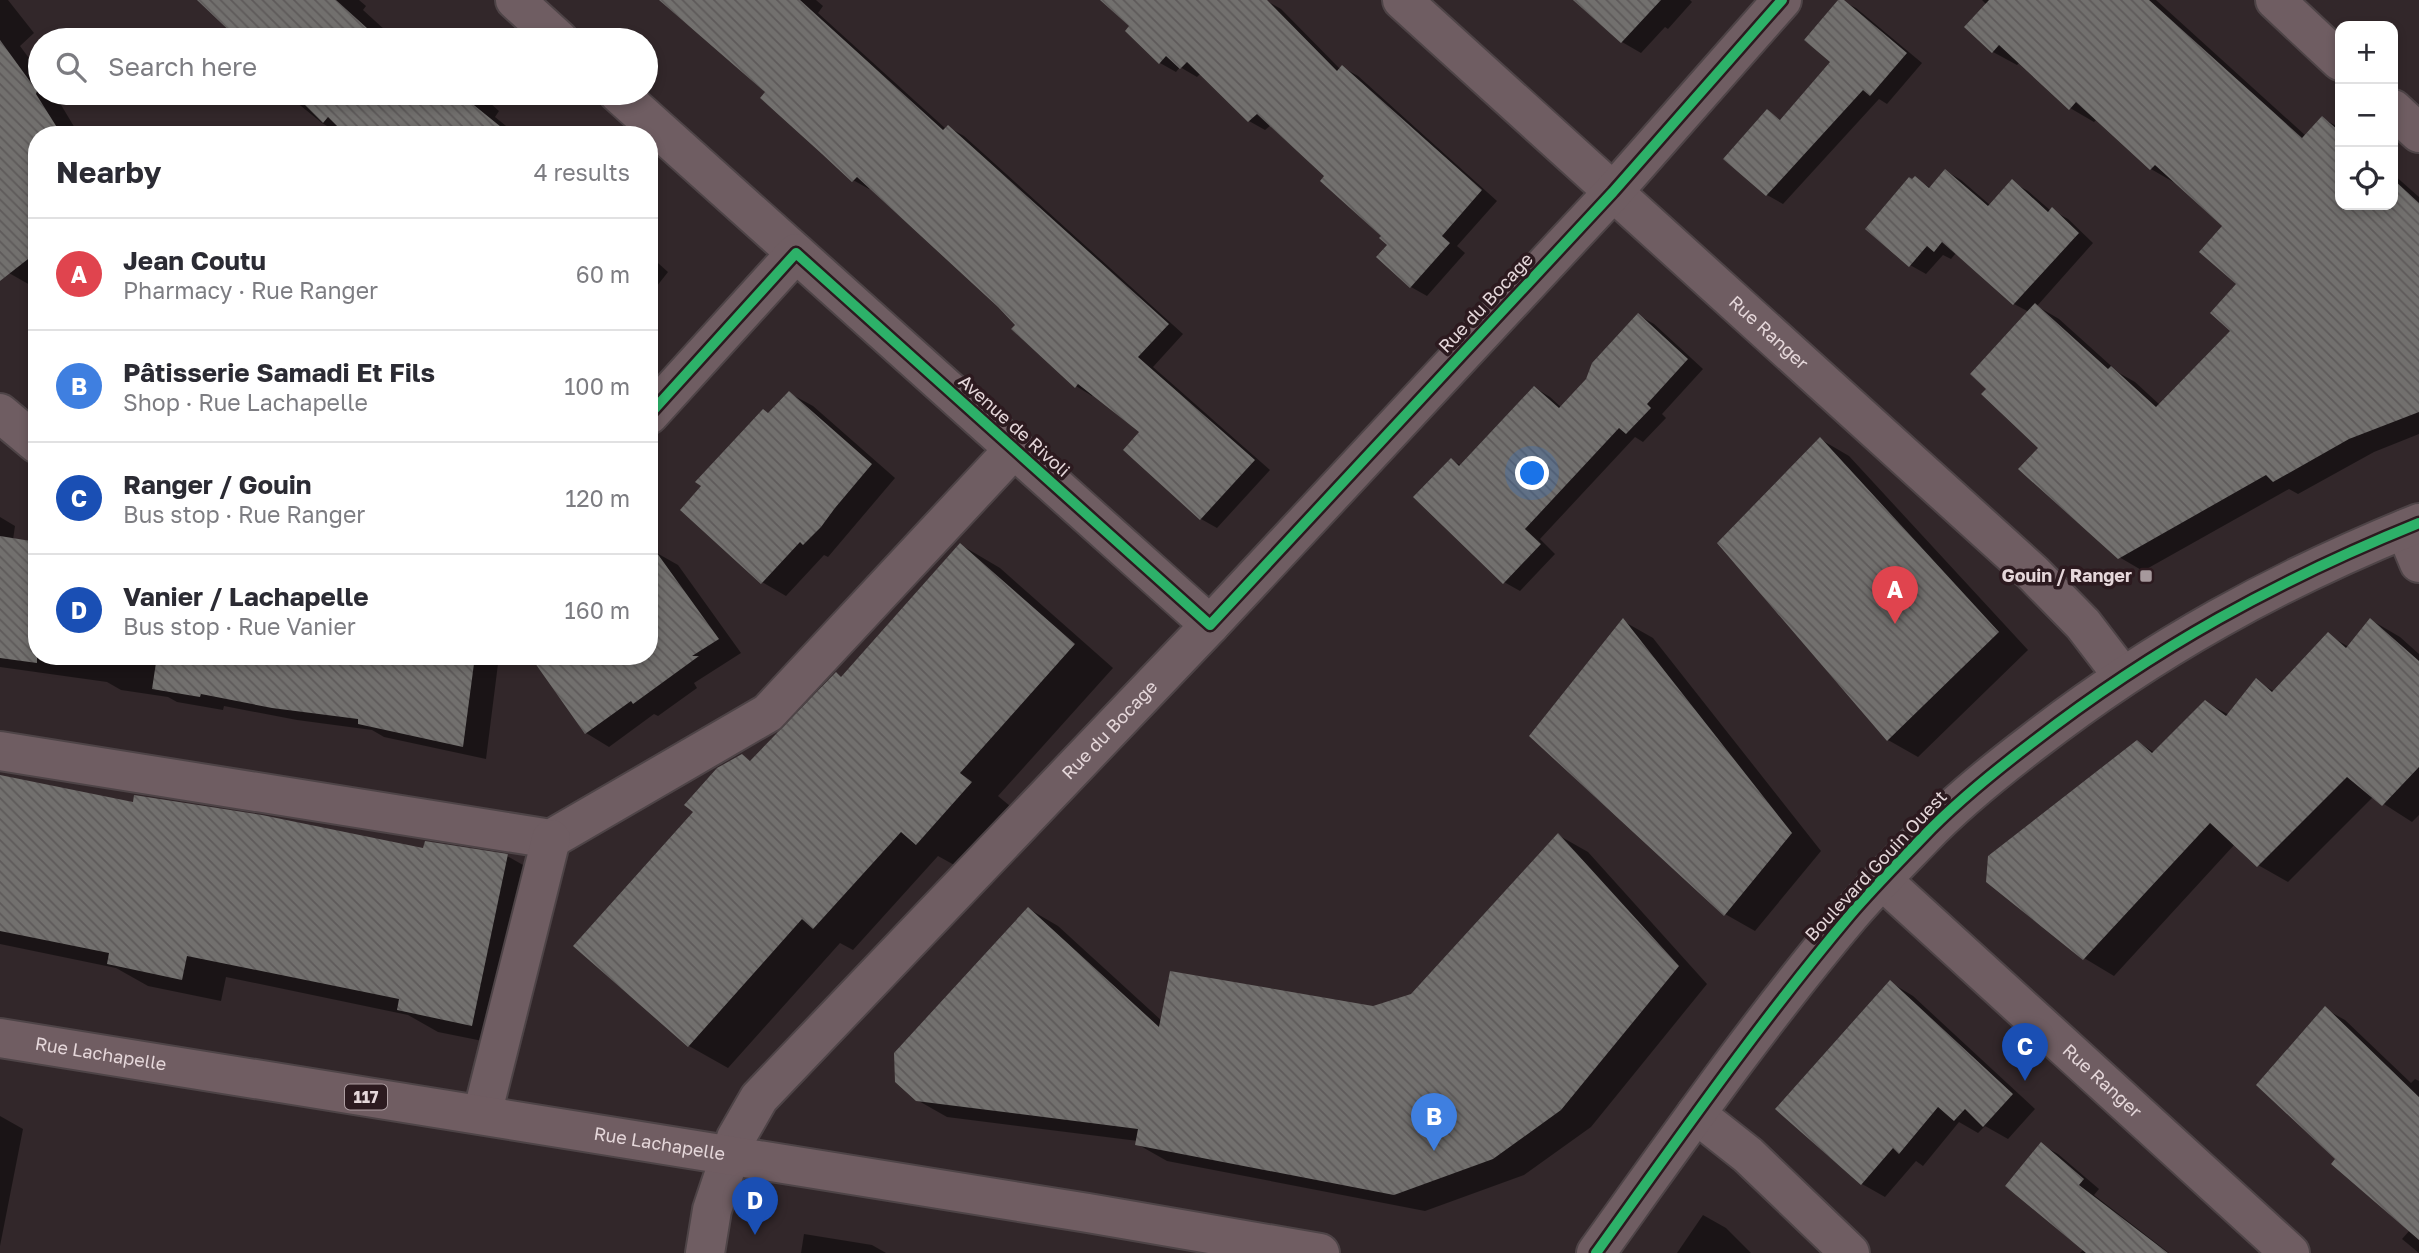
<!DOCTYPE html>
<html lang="en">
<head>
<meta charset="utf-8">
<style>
	:root { --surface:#fff; --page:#f7f7f7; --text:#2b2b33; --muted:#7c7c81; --line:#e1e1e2; --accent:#625c62 }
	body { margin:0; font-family:"Golos Text",sans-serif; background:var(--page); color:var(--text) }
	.controls { position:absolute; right:21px; top:21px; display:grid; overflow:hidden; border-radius:14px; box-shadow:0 4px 10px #0003 }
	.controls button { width:63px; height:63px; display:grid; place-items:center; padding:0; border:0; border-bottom:2px solid var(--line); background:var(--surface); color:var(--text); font:35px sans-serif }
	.you { position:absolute; left:1533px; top:474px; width:24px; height:24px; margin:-18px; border:5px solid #fff; border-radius:50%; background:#1a73e8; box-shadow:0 0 0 10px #1a73e833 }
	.badge { display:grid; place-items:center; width:46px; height:46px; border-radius:50%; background:var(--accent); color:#fff; font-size:23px; font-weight:700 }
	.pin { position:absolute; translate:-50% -58px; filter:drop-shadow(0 2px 4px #0008) }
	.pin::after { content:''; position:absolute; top:37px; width:24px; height:21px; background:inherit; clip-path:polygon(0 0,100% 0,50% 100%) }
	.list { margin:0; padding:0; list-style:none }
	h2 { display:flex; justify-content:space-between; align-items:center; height:91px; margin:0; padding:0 28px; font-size:30px }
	h2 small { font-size:23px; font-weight:400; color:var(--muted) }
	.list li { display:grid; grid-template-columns:46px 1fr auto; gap:21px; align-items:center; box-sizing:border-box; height:112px; padding:0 28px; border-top:2px solid var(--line) }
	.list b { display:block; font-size:26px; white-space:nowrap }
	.list p { margin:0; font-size:23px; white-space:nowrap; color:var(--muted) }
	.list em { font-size:23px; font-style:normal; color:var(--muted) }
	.icon { flex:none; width:38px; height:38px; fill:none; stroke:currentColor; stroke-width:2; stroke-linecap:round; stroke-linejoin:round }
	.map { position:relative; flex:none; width:2419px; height:1253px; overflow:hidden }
	.search { position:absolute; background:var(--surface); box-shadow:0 4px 10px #0003; left:28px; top:28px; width:630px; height:77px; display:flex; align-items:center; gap:18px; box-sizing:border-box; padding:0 24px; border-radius:38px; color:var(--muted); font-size:26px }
	.panel { position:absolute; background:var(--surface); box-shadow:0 4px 10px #0003; left:28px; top:126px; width:630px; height:539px; border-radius:28px }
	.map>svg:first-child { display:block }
</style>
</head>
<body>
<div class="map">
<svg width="2419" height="1253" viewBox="0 0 2419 1253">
	<defs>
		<pattern id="building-back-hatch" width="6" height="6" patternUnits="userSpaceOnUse" patternTransform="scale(1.75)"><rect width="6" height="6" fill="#72706e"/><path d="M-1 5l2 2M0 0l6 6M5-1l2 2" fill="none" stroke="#5e5a5a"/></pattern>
	</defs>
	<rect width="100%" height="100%" fill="#32272a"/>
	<path fill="#0007" d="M0,0H8L34,33L20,46L40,73V93H54L79,135H37V289L9,273L0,262Z
		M200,0H359L366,6L363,10L396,40H241Z
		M663,0H816L823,6L818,13L946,129L948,127L964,136L1183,334L1153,367L1270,470L1217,528L1201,519L1125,450L1141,432L1093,394L1092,396L1076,386L1018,324L871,188L869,189L853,180L767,92Z
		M1103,0H1265L1281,9L1340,69L1342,67L1358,76L1497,201L1457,246L1465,253L1427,296L1411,287L1389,245L1327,176L1271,125L1265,130L1249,121L1201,73L1197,77L1180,67L1176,72L1160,63L1131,26Z
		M1575,0H1690L1692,2L1668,29L1665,27L1641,53L1622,42Z
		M1840,0L1856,8L1922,63L1887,104L1879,99L1783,204L1767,195L1725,158L1767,111L1781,120L1832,62Z
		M1982,0H2156L2306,136L2322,118L2340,128V205H2393V174L2419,197V434L2374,452L2298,494L2289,489L2143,571L2119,557L2040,448L2029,312L2014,304L1956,253L1951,259L1943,255L1926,274L1910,265L1915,179L1931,188L1946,171L1961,180L1990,205L2012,182L2028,191L2051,211L2052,210L2068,219L2093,243L2037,306L2059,319L2119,373L2135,382L2160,405L2232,331L2238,284L2225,226L2175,183L2151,169L2097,119L2094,122L2070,108L2020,62L2017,65L1993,52L1987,5Z
		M285,93H479L499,111L495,117L517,135H342L322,123Z
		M649,255L668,272L649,296Z
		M1638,315L1654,324L1703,369L1662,414L1666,418L1643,442L1635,437L1540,539L1555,554L1520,591L1504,582L1451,460L1462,466L1535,388L1550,397L1562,408L1588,380Z
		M789,393L813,406L895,478L828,557L824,555L786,596L762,582L703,486Z
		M1820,439L1849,456L2028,650L1918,757L1888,740Z
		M0,517L15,526L13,540L37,656H499L486,759L384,737L372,730L297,720L224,706L223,710L177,702L168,697L121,690L107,682L0,667Z
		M961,545L1000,568L1113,668L998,796L1010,806L956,866L938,856L853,950L840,943L728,1068L689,1046L695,812L742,756L752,762L842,678Z
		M655,552L678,565L741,653L694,683L697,688L658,716L654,714L609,747L586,733L649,656Z
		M2371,620L2400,637L2419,654V815L2412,822L2373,797L2288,882L2258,865L2235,844L2114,976L2084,958L2138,742L2155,753L2206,702L2229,715L2256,681L2275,692L2328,635L2349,647Z
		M1623,621L1653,638L1821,851L1755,931L1725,914Z
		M0,777L134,805L424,850L507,856L546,878L512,1047L438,1032L408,1015L226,977L221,1001L148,986L116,968L0,944Z
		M1558,835L1588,852L1707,984L1591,1127L1524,1175L1425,1211L1167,1161L1137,1144L1138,1141L947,1117L917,1100L1029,909L1058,926L1162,1021L1373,1008L1412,995Z
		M1890,982L1913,996L2035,1109L2008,1139L1985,1126L1978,1133L1959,1122L1923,1166L1916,1161L1885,1197L1862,1184L1778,1109Z
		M2325,1009L2345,1020L2411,1083L2415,1079L2419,1081V1253L2402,1239L2410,1230L2338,1159Z
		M0,1116L23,1129L0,1246Z
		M2042,1145L2058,1154L2099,1189L2094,1195L2169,1253H2080L2084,1249Z
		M1703,1215L1726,1228L1751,1253H1677Z
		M804,1234L872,1245L886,1253H801Z"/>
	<path fill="url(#building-back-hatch)" d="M197,0H336L368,29L364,32L374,40H239Z
		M659,0H800L943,130L948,125L1169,324L1138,357L1255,460L1200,520L1123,450L1139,432L1078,384L1075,388L1011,329L1015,325L998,307L857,177L852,182L822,154L760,98L765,92Z
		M1100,0H1267L1337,71L1342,65L1482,190L1442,236L1450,243L1410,288L1376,257L1387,245L1379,238L1381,236L1320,181L1324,176L1257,114L1248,122L1187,62L1180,69L1166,56L1159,64L1125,31L1129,26Z
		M1573,0H1661L1621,43Z
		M1838,0H1844L1907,53L1870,96L1863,90L1766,196L1723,159L1767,109L1780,120L1830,62L1804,40Z
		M1989,0H2149L2302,138L2322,116L2340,132V205H2393V179L2419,203V412L2349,439L2273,482L2266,475L2118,559L2018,469L2038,448L1981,394L1986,389L1970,374L2035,303L2108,369L2111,366L2156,407L2230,331L2210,313L2236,284L2199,252L2222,226L2155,165L2150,170L2076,102L2069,110L1999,45L1992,53L1964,27Z
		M0,40L37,91L36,94L58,129L51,135H37V252L0,281Z
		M293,93H459L511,135H346L328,117L323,123Z
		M1945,169L1988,206L2012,179L2048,212L2052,207L2079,233L2013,305L1942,242L1934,252L1927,246L1909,267L1865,229L1909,177L1912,179L1915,176L1929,188Z
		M1638,313L1688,359L1647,404L1651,408L1626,434L1619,428L1525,529L1541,544L1503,584L1413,497L1451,458L1459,466L1534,386L1559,408L1586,379L1592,363Z
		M789,391L872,464L835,508L821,527L803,545L800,542L761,584L680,510L701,486L695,482L763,409L768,413Z
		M1820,437L1999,632L1887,741L1717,543Z
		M0,536L37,542V663L0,658Z
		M649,542L719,639L692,656H699L633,704L631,701L585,734L530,656H649Z
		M960,543L1075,644L960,773L972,782L916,845L901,832L813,929L802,919L688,1047L573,946L693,812L684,805L717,768L742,754L750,761L836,672L841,677Z
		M1623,618L1792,833L1724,916L1529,736Z
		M2370,618L2419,661V767L2382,806L2347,777L2257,867L2210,823L2083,960L1986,882L1988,856L2137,740L2152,753L2205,700L2226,716L2256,678L2272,692L2328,632L2346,648Z
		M157,656H475L463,747L358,724V719L272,708L201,694L200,697L152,689Z
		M0,775L133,802L134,795L262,815L423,848L425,841L508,854L472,1026L397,1010L399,999L187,956L182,980L107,964L109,953L0,931Z
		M1558,833L1679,966L1561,1110L1493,1159L1394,1195L1135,1145L1138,1129L916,1101L895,1082L894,1053L1028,907L1159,1027L1170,971L1373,1006L1411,994Z
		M1890,980L2013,1094L1983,1127L1965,1109L1954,1121L1938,1107L1899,1154L1893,1148L1861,1185L1775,1109Z
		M2325,1006L2419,1097V1240L2331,1164L2335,1159L2256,1085Z
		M2041,1142L2084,1179L2079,1185L2168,1253H2086L2005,1186Z"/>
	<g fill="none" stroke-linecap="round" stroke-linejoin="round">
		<g stroke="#4e4447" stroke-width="42">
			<g id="minor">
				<path d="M515,0L559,40"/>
				<path id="s1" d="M1402,0L2033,573L2083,624L2122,675"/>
				<path d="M2275,0L2340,61"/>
				<path d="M618,93L1210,625"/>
				<path d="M2393,109L2419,133"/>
				<path d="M0,413L37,444"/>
				<path d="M649,415L796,253"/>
				<path d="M2405,529L2419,563"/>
				<path d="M0,751L551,839L768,713L1014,449"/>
				<path id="s2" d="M1882,880L2290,1253"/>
				<path d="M1696,1114L1748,1155L1850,1253"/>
				<path d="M482,1115L551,839"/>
				<path id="s3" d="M705,1253L712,1210L736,1138L759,1098L1210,625L1613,192L1782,0"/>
				<path d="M1596,1253C1678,1139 1759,1023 1850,915C1873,888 1898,863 1923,837C1956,802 1995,771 2033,742C2154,648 2278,580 2419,523"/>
			</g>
		</g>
		<g stroke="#4e4447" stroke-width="42">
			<g id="major">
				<path id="s4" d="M0,1038L1088,1213L1320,1253"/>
			</g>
		</g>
		<use href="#minor" stroke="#6f5d62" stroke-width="38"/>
		<use href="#major" stroke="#705d62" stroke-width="38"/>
		<g stroke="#2c1a1f" stroke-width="15">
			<path id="cycleway" d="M649,415L796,253L1210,625L1613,192L1782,0
				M1596,1253C1678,1139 1759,1023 1850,915C1873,888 1898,863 1923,837C1956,802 1995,771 2033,742C2154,648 2278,580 2419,523"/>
		</g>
		<use href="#cycleway" stroke="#2db169" stroke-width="10"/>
	</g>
	<rect fill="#a6999c" stroke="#2c1a1f" stroke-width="2.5" x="2139" y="569" width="14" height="14" rx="3.5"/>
	<g text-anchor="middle" stroke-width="7" stroke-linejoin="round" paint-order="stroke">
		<rect fill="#2c1a1f" stroke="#ae9ea2" stroke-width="2" x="345" y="1084.5" width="42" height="25" rx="5"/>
		<g font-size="16" font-weight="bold" fill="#e5d7da">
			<text x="366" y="1103">117</text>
		</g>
		<g font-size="18" fill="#e5d7da" stroke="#2c1a1f">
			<text transform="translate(1486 303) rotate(-47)" y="6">Rue du Bocage</text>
			<text dy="6" stroke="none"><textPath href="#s1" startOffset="495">Rue Ranger</textPath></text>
			<text transform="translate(1014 426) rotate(42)" y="6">Avenue de Rivoli</text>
			<text dy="6" stroke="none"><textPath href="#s3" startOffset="674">Rue du Bocage</textPath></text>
			<text transform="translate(1876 866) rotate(-47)" y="6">Boulevard Gouin Ouest</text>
			<text dy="6" stroke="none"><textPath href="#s4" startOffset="102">Rue Lachapelle</textPath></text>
			<text dy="6" stroke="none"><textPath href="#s2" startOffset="298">Rue Ranger</textPath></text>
			<text dy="6" stroke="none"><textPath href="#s4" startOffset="668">Rue Lachapelle</textPath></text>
		</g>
		<g font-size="18" font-weight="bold" fill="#e5d7da" stroke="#2c1a1f" text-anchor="end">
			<text x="2132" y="582">Gouin / Ranger</text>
		</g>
	</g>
</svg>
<div class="controls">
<button>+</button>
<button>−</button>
<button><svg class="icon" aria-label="locate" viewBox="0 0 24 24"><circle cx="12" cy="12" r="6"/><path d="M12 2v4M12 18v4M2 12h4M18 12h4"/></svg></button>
</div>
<div class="you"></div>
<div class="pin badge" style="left:1895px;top:624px;background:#e0444e">A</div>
<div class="pin badge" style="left:1434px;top:1151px;background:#3f7fe0">B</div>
<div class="pin badge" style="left:2025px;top:1081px;background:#1a4fb4">C</div>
<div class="pin badge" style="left:755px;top:1235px;background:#1a4fb4">D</div>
<div class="search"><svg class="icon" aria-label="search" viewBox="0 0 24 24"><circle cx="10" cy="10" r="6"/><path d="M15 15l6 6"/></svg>Search here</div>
<section class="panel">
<h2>Nearby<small>4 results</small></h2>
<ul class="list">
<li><span class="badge" style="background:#e0444e">A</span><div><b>Jean Coutu</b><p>Pharmacy · Rue Ranger</p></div><em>60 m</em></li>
<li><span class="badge" style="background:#3f7fe0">B</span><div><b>Pâtisserie Samadi Et Fils</b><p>Shop · Rue Lachapelle</p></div><em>100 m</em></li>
<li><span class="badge" style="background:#1a4fb4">C</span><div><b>Ranger / Gouin</b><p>Bus stop · Rue Ranger</p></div><em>120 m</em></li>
<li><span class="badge" style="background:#1a4fb4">D</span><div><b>Vanier / Lachapelle</b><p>Bus stop · Rue Vanier</p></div><em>160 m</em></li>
</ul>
</section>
</div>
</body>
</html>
